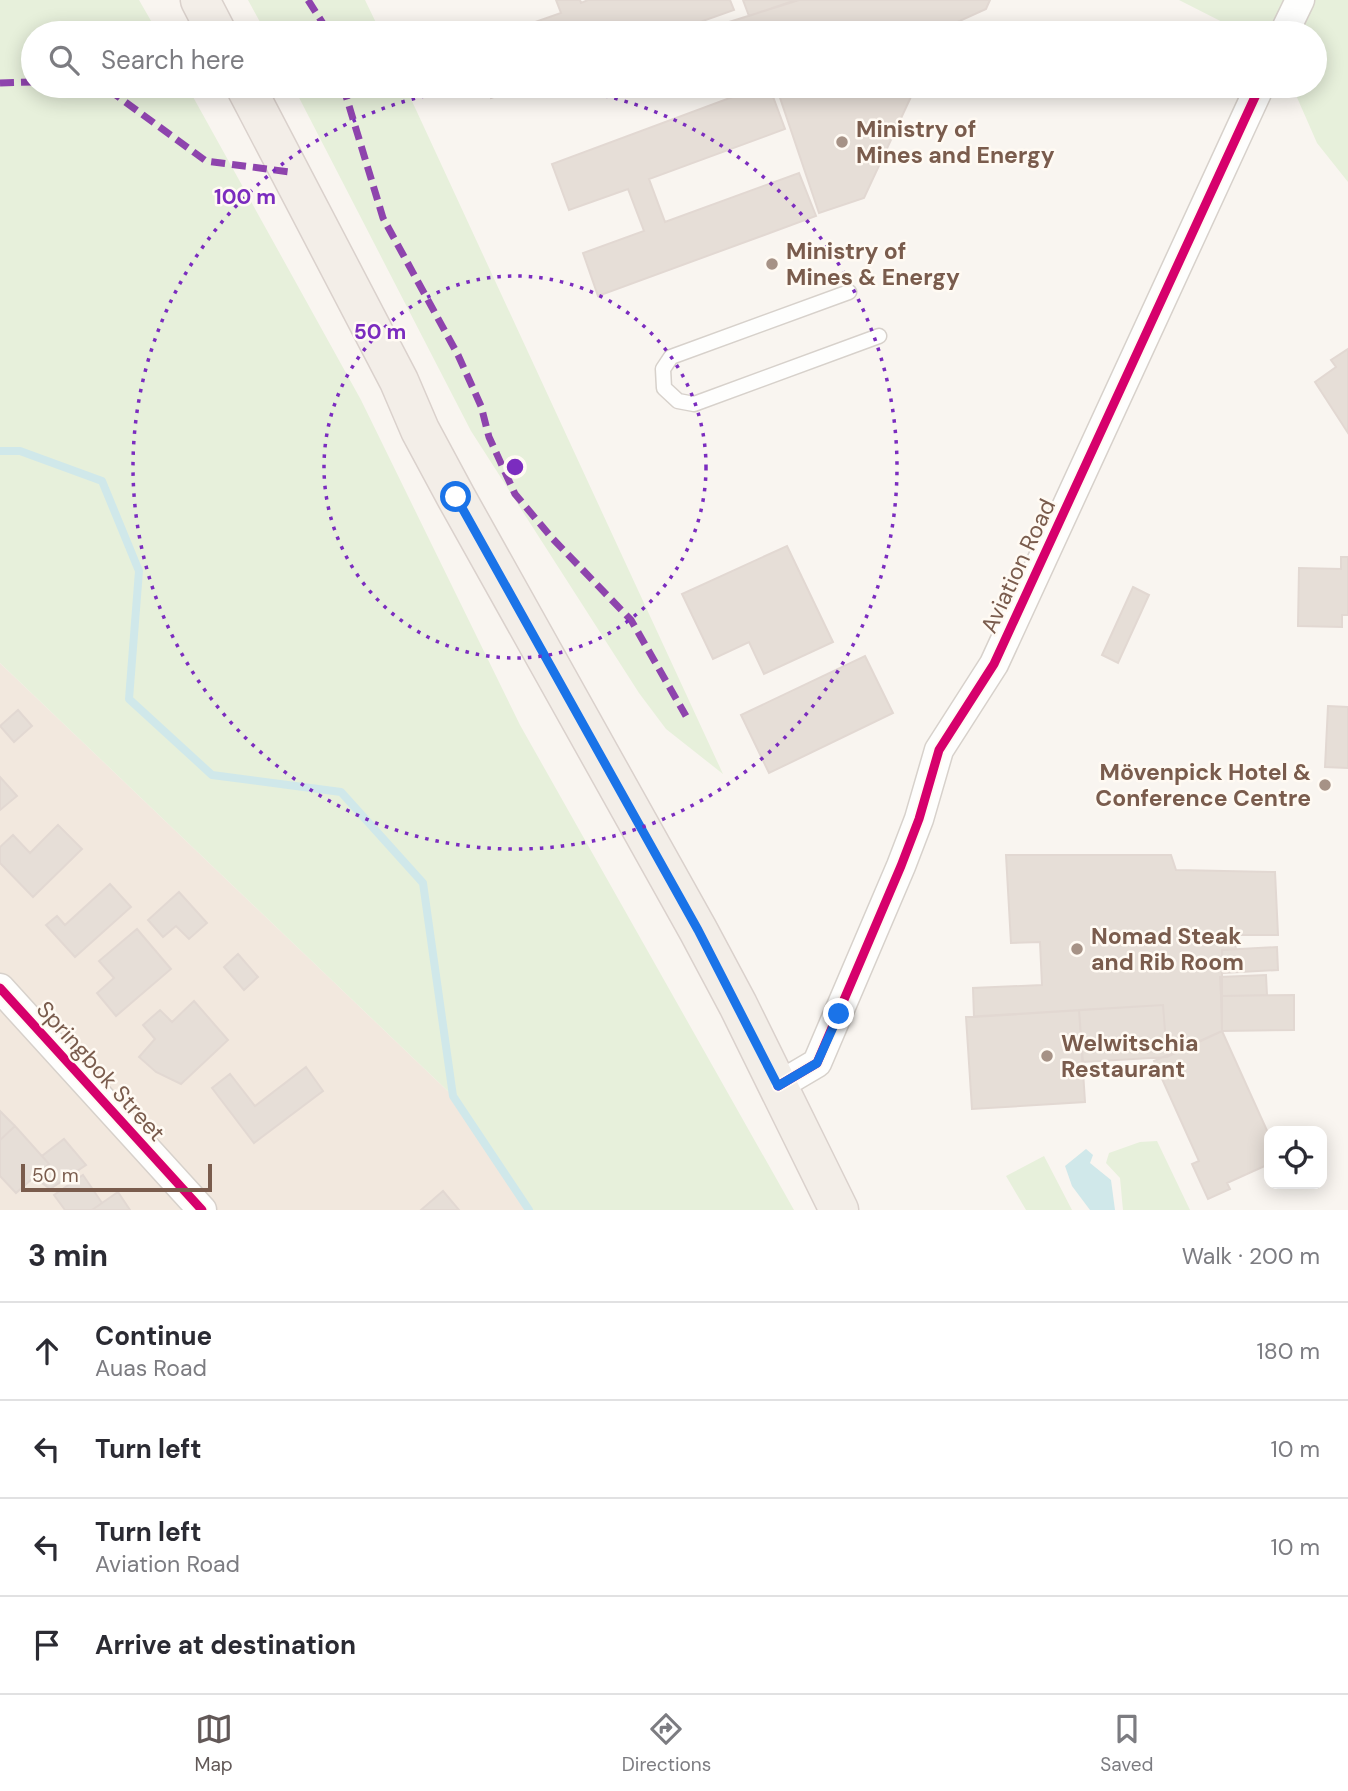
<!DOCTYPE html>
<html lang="en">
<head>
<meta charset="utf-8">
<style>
	:root { --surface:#fff; --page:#f7f7f7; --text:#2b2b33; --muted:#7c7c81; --line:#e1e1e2; --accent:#625958 }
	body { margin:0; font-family:"DM Sans",sans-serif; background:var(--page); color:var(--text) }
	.controls { position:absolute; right:21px; bottom:21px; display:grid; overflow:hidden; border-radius:14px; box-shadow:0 4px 18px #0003 }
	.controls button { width:63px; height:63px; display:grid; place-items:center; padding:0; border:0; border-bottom:2px solid var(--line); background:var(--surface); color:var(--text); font:35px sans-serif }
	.scale { position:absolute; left:21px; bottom:18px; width:191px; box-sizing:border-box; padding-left:7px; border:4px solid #7a5c4d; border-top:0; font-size:19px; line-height:24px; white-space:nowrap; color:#7a5c4d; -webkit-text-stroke:5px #fffaf3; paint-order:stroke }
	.stop { position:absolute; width:21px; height:21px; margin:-16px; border:5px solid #1a73e8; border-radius:50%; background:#fff }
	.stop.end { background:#1a73e8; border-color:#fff; box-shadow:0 2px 7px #0008 }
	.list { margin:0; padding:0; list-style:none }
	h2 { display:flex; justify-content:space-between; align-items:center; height:91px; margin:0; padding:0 28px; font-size:30px }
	h2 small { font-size:23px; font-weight:400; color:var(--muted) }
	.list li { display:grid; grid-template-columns:46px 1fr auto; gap:21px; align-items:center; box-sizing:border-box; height:98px; padding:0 28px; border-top:2px solid var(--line) }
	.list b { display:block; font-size:26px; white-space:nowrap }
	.list p { margin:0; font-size:23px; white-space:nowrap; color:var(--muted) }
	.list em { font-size:23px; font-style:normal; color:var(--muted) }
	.icon { flex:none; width:38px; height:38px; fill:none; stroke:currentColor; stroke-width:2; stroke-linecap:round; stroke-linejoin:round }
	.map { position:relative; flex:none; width:1348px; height:1210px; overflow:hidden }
	.search { position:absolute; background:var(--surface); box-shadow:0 4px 18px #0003; left:21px; right:21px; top:21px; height:77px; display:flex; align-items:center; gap:18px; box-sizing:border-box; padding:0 24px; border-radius:38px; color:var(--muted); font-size:26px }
	.sheet { height:483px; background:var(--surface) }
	nav { display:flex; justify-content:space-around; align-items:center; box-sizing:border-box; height:98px; border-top:2px solid var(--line); background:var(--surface); font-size:19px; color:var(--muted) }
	nav a { display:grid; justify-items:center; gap:4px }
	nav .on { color:var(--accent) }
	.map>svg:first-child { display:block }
</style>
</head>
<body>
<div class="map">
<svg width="1348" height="1210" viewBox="0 0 1348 1210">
	<rect width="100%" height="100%" fill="#f9f5f0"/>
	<path fill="#f2e8de" d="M0,663L453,1096L529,1210H0Z"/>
	<path fill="#e7f0db" d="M0,0H139L158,33H33V86H187L361,400L520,725L794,1210H529L453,1096L0,663Z
		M248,0H365L381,33H266Z
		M1179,0H1348V182L1317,143L1292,86H1315V33H1244Z
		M293,86H405L723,774L666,729L639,693L471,431Z
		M1157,1141L1190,1210H1123L1120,1178L1106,1163L1109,1153L1140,1142Z
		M1044,1156L1072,1210H1026L1006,1176Z"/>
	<path fill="#d0e8ea" d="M1086,1149L1093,1155L1090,1163L1111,1180L1115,1210H1090L1072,1186L1065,1166Z"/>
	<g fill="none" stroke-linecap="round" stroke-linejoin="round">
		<path stroke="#d0e8ea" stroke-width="8" d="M0,451H20L102,481L139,571L129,699L212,775L341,792L423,883L453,1096L529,1210"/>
	</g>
	<path fill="#e6ded7" stroke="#e2d8d2" stroke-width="2" d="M556,0H580L581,3L588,0H730L734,10L669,33H504L561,13Z
		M743,0H796L749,16Z
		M799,0H990L986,9L944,28L941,33H730L726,23Z
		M486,86H524L491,98Z
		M762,86H769L785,129L649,179L665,222L799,173L816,216L598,296L583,253L644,231L628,189L569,210L552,164Z
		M776,86H916L864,198L819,213Z
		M1348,349V433L1315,382L1336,367L1331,360Z
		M787,546L833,642L764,674L749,642L713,659L682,594Z
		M1341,557H1348V615H1342V627L1298,626L1299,568L1341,569Z
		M1133,587L1149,595L1118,663L1102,655Z
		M865,656L893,713L769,773L741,715Z
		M1328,706L1348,707V768L1325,767Z
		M18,710L32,726L14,742L0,726Z
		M0,777L17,796L0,810Z
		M58,825L82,849L33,897L0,863V847L13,835L30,853Z
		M1006,855H1171L1176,870L1275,872L1278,935H1234L1236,949L1222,950V1031L1167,1057L1163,1005L974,1017L973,988L1042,985L1040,942L1011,943Z
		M110,884L131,907L75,957L46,925L57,916L65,925Z
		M179,892L207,923L189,939L176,926L163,937L148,920Z
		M137,929L171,969L116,1016L97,993L114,978L99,961Z
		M1277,947L1278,970L1223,973L1222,950Z
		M238,954L258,977L244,990L224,967Z
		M1266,975L1267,995L1221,996L1220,977Z
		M1294,995V1030L1222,1031L1221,996Z
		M194,1001L228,1040L181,1084L156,1072L139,1057L155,1039L143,1025L160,1010L172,1022Z
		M1163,1005L1167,1057L1083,1062L1079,1010Z
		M1079,1010L1085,1102L972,1109L966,1017Z
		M1222,1031L1269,1135V1164L1227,1183L1230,1189L1208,1199L1192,1164L1199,1161L1154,1061Z
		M306,1067L323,1091L254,1143L212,1088L230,1074L255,1106Z
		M0,1111L15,1126L0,1140Z
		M15,1126L49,1164L16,1193L0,1176V1140Z
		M64,1139L86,1165L50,1189L34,1177L49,1164L42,1156Z
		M83,1175L102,1203L92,1210H65L54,1195Z
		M443,1191L459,1210H421Z
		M118,1192L130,1210H92L102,1203Z"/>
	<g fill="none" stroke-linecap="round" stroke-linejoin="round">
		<g stroke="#d7d1cb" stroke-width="17">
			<path id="service" d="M849,292L671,357L663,369L664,388L678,401L694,404L879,336"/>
		</g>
		<g stroke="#d7d1cb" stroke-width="31">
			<path id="minor" d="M1284,33L1300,0
				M0,988L202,1210
				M778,1086L817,1063L901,866L919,819L939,750L994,664L1260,86"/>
		</g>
		<g stroke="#dad1cc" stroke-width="41">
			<path id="primary" d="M200,0L217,33
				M245,86L399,381L420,430L456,497L698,930L738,1005L839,1210"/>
		</g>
		<use href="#service" stroke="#fefefd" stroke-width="14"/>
		<use href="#minor" stroke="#fefefd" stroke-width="28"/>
		<use href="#primary" stroke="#f3eee8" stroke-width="38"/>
		<path stroke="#8e44ad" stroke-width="7" stroke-dasharray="14 7" stroke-linecap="butt" d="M308,0L329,33
			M0,83L33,82
			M66,86L113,93L206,161L290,172
			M343,86L383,218L458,355L481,406L489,437L515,494L552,538L631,620L686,716"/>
		<g stroke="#fffaf3" stroke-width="13">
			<path id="cycleway" d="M0,988L202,1210
				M778,1086L817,1063L901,866L919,819L939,750L994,664L1260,86"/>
		</g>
		<use href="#cycleway" stroke="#d6006c" stroke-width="9"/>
	</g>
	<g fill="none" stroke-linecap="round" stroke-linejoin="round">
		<path stroke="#1a73e8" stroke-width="9" d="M456,497L698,930L778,1086L817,1063L839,1014"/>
	</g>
	<g fill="none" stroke="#7b2cbf" stroke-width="3.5" stroke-dasharray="3.5 7">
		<circle cx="515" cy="467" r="191"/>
		<path d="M542 86A382 382 0 1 1 488 86"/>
	</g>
	<g fill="#a69286" stroke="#fffaf3" stroke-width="2.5">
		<circle cx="842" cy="142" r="7"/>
		<circle cx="772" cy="264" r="7"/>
		<circle cx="1325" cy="785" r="7"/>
		<circle cx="1077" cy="949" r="7"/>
		<circle cx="1047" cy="1056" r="7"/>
	</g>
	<g text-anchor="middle" stroke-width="5" stroke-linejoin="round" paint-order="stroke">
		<g font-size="23" font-weight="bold" fill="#7a5c4d" stroke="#fffaf3" text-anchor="start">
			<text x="856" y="137">Ministry of<tspan x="856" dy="26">Mines and Energy</tspan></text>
			<text x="786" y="259">Ministry of<tspan x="786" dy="26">Mines &amp; Energy</tspan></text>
			<text x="1311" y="780" text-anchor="end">Mövenpick Hotel &amp;<tspan x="1311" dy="26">Conference Centre</tspan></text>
			<text x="1091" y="944">Nomad Steak<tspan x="1091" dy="26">and Rib Room</tspan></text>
			<text x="1061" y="1051">Welwitschia<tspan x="1061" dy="26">Restaurant</tspan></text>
		</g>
		<g font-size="23" fill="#7a5c4d" stroke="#fffaf3">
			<text transform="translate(1018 566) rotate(-65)" y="8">Aviation Road</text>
			<text transform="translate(101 1071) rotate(48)" y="8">Springbok Street</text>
		</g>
	</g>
	<circle cx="515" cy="467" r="10" fill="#7b2cbf" stroke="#fffaf3" stroke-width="3.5"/>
	<g font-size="21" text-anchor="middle" font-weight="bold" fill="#7b2cbf" stroke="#fffaf3" stroke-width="5" stroke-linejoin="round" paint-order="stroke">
		<text x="245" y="204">100 m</text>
		<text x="380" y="339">50 m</text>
	</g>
</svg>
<div class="controls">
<button><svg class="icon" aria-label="locate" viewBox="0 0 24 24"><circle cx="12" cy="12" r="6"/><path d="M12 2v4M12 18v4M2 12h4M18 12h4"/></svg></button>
</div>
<div class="scale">50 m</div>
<div class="stop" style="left:456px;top:497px"></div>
<div class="stop end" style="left:839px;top:1014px"></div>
<div class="search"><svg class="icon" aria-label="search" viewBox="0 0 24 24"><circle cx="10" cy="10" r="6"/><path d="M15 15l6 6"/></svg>Search here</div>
</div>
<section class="sheet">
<h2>3 min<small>Walk · 200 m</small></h2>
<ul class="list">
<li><svg class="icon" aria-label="ahead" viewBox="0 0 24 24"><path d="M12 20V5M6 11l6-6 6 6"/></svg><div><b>Continue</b><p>Auas Road</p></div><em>180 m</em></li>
<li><svg class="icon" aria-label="left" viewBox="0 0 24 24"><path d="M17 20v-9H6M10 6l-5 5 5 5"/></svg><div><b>Turn left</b></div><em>10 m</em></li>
<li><svg class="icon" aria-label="left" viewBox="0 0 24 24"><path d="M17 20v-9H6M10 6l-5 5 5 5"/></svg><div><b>Turn left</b><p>Aviation Road</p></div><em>10 m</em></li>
<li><svg class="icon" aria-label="arrive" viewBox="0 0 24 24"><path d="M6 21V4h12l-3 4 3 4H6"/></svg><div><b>Arrive at destination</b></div></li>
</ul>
</section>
<nav>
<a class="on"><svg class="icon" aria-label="map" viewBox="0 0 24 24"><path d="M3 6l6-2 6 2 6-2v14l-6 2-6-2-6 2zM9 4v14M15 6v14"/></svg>Map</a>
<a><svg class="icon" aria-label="directions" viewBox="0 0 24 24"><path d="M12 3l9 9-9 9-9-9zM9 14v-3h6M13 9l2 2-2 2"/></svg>Directions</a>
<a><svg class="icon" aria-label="saved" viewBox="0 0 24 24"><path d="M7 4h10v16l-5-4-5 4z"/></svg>Saved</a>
</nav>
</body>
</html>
